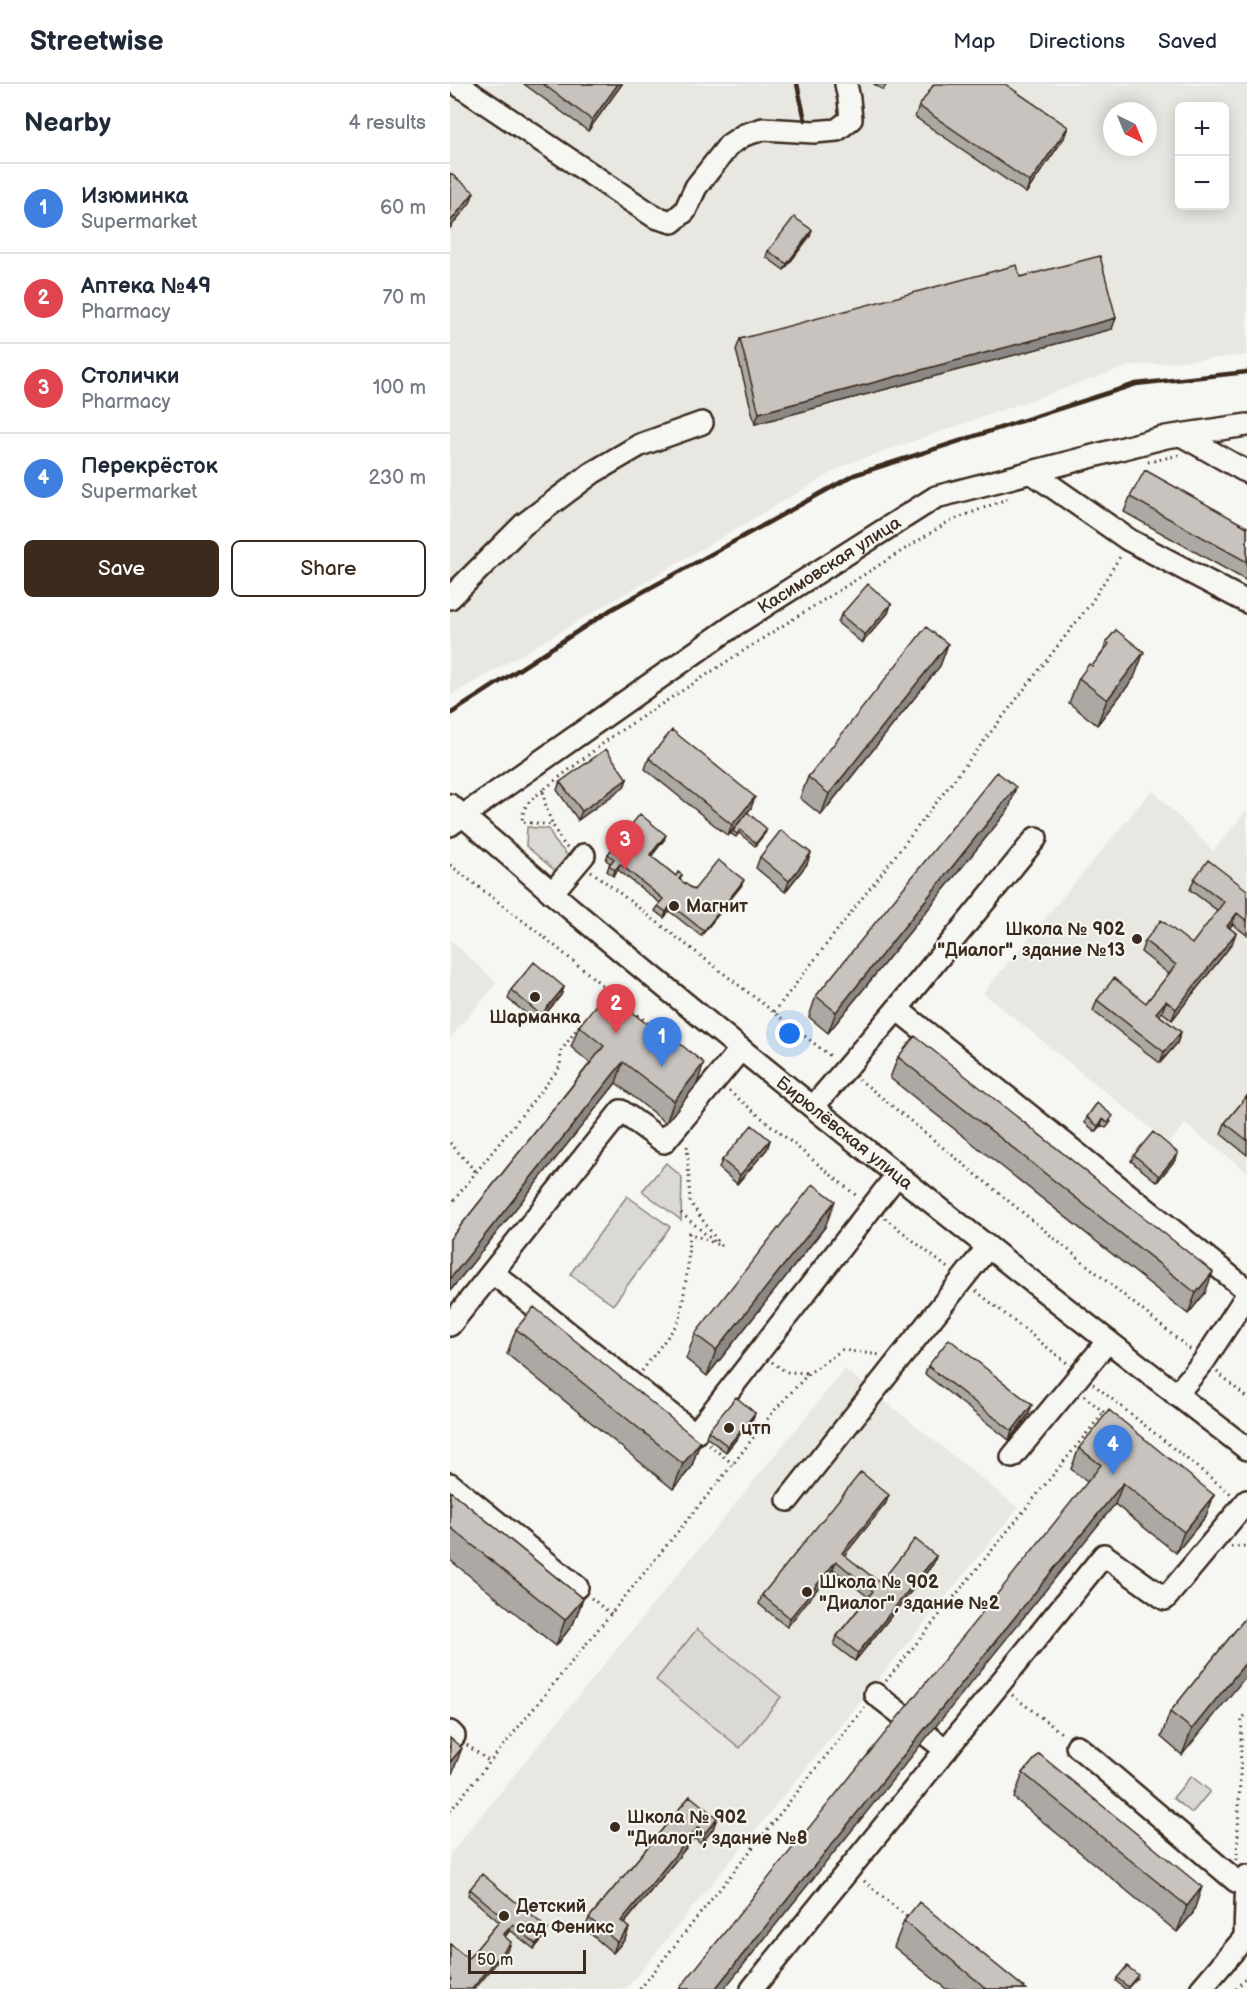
<!DOCTYPE html>
<html lang="en">
<head>
<meta charset="utf-8">
<style>
	:root { --surface:#fff; --page:#f2f2f3; --text:#1f2937; --muted:#747a83; --line:#e0e1e3; --accent:#3b2a1e }
	body { margin:0; font-family:"Balsamiq Sans",sans-serif; background:var(--page); color:var(--text) }
	.controls { position:absolute; right:18px; top:18px; display:grid; overflow:hidden; border-radius:9px; box-shadow:0 3px 15px #0003 }
	.controls button { width:54px; height:54px; display:grid; place-items:center; padding:0; border:0; border-bottom:2px solid var(--line); background:var(--surface); color:var(--text); font:30px sans-serif }
	.compass { position:absolute; left:653px; top:18px; width:54px; height:54px; border-radius:50%; background:var(--surface); box-shadow:0 3px 15px #0003; rotate:137deg }
	.scale { position:absolute; left:18px; bottom:15px; width:118px; box-sizing:border-box; padding-left:6px; border:3px solid #3b2a1e; border-top:0; font-size:16px; line-height:21px; white-space:nowrap; color:#3b2a1e; -webkit-text-stroke:4px #f6f6f2; paint-order:stroke }
	.you { position:absolute; left:340px; top:950px; width:21px; height:21px; margin:-15px; border:4px solid #fff; border-radius:50%; background:#1a73e8; box-shadow:0 0 0 9px #1a73e833 }
	.badge { display:grid; place-items:center; width:39px; height:39px; border-radius:50%; background:var(--accent); color:#fff; font-size:20px; font-weight:700 }
	.pin { position:absolute; translate:-50% -50px; filter:drop-shadow(0 2px 3px #0008) }
	.pin::after { content:''; position:absolute; top:32px; width:21px; height:18px; background:inherit; clip-path:polygon(0 0,100% 0,50% 100%) }
	.list { margin:0; padding:0; list-style:none }
	h2 { display:flex; justify-content:space-between; align-items:center; height:78px; margin:0; padding:0 24px; font-size:26px }
	h2 small { font-size:20px; font-weight:400; color:var(--muted) }
	.list li { display:grid; grid-template-columns:39px 1fr auto; gap:18px; align-items:center; box-sizing:border-box; height:90px; padding:0 24px; border-top:2px solid var(--line) }
	.list b { display:block; font-size:22px; white-space:nowrap }
	.list p { margin:0; font-size:20px; white-space:nowrap; color:var(--muted) }
	.list em { font-size:20px; font-style:normal; color:var(--muted) }
	.actions { display:flex; gap:12px; padding:18px 24px }
	.actions a { flex:1; padding:14px 0; border:2px solid var(--accent); border-radius:9px; text-align:center; font-size:21px; color:var(--accent) }
	.actions .main { background:var(--accent); color:#fff }
	.map { position:relative; flex:none; width:797px; height:1905px; overflow:hidden }
	header { display:flex; align-items:center; gap:36px; box-sizing:border-box; height:84px; padding:0 30px; background:var(--surface); border-bottom:2px solid var(--line) }
	header strong { font-size:28px }
	nav { display:flex; gap:33px; margin-inline-start:auto; font-size:21px }
	main { display:flex }
	aside { flex:1; background:var(--surface) }
	.map>svg:first-child { display:block }
</style>
</head>
<body>
<header>
<strong>Streetwise</strong>
<nav><a>Map</a><a>Directions</a><a>Saved</a></nav>
</header>
<main>
<aside>
<h2>Nearby<small>4 results</small></h2>
<ul class="list">
<li><span class="badge" style="background:#3f7fe0">1</span><div><b>Изюминка</b><p>Supermarket</p></div><em>60 m</em></li>
<li><span class="badge" style="background:#e0444e">2</span><div><b>Аптека №49</b><p>Pharmacy</p></div><em>70 m</em></li>
<li><span class="badge" style="background:#e0444e">3</span><div><b>Столички</b><p>Pharmacy</p></div><em>100 m</em></li>
<li><span class="badge" style="background:#3f7fe0">4</span><div><b>Перекрёсток</b><p>Supermarket</p></div><em>230 m</em></li>
</ul>
<div class="actions"><a class="main">Save</a><a>Share</a></div>
</aside>
<div class="map">
<svg width="797" height="1905" viewBox="0 0 797 1905">
	<rect width="100%" height="100%" fill="#f6f6f2"/>
	<filter id="ink" filterUnits="userSpaceOnUse"><feTurbulence type="fractalNoise" baseFrequency=".0167" numOctaves="2"/><feDisplacementMap in="SourceGraphic" scale="12" xChannelSelector="R" yChannelSelector="G"/><feConvolveMatrix kernelMatrix="1 2 1 2 8 2 1 2 1" color-interpolation-filters="sRGB"/></filter>
	<g filter="url(#ink)">
		<path fill="#e8e7e2" fill-rule="evenodd" d="M0,0H797V271L679,282L395,381L0,612ZM730,22H774V122H730ZM662,27H698V63H662Z
			M702,706L763,767L797,726V1088L735,1040L719,1059L533,909Z
			M0,856L47,899L0,954Z
			M395,1285L568,1424L176,1905H0V1770Z"/>
		<path fill="#dad9d3" stroke="#8a8278" stroke-width="1.5" d="M77,743L99,745L104,756L121,775L109,790L76,762Z
			M216,1079L232,1093L231,1136L192,1107Z
			M177,1112L220,1143L163,1221L120,1190Z
			M247,1545L331,1613L290,1664L206,1596Z
			M741,1692L760,1707L742,1729L723,1714Z"/>
		<g fill="none" stroke-linecap="round" stroke-linejoin="round">
			<g stroke="#3b2a1e" stroke-width="26">
				<g id="minor">
					<path d="M7,0L205,133L222,138L235,127L246,103L279,61L294,51L313,45L364,48L387,46L401,35L399,15L396,0"/>
					<path d="M731,351L797,388"/>
					<path d="M581,388L679,456L797,518"/>
					<path d="M0,514L73,441L142,389L190,361L252,339"/>
					<path id="s1" d="M0,721C41,755 80,790 121,825C342,1010 569,1189 797,1365"/>
					<path id="s2" d="M0,741L283,542L486,413L716,353L797,341"/>
					<path d="M102,809L134,771"/>
					<path d="M447,925L797,1206"/>
					<path d="M363,1023L447,925L586,754"/>
					<path d="M43,1189L245,1350L447,1091"/>
					<path d="M0,1241L171,1027L214,1058L291,965"/>
					<path d="M726,1311L754,1277L797,1211"/>
					<path d="M562,1373L658,1257"/>
					<path d="M0,1400L127,1503"/>
					<path d="M338,1416L538,1163"/>
					<path d="M425,1610L456,1634"/>
					<path d="M0,1648L4,1652"/>
					<path d="M478,1652L496,1666"/>
					<path d="M627,1662L786,1797L796,1798"/>
					<path d="M795,1851L797,1792"/>
					<path d="M302,1905L654,1471L715,1515L797,1417"/>
					<path d="M751,1905L797,1851"/>
				</g>
			</g>
			<path stroke="#3b2a1e" stroke-width="3" stroke-dasharray="1.5 4.5" stroke-linecap="butt" d="M698,378L730,371
				M93,706C80,717 73,720 72,738L104,741
				M117,764C104,748 95,726 93,706L164,651L321,549L498,438L559,414
				M0,781L94,853L205,945
				M141,787L383,974
				M324,928L641,519L671,471
				M409,995L741,1266
				M279,1007L408,1113
				M0,1059L26,1088
				M0,1121L110,983L111,967L129,942
				M231,1129L266,1159
				M435,1134L500,1186
				M526,1207L617,1279
				M322,1278L336,1288L359,1289
				M192,1287L230,1236L238,1182L239,1149L271,1162L240,1118L237,1059
				M767,1288L797,1314
				M643,1300L781,1410
				M634,1312L655,1329
				M259,1361L283,1380
				M781,1463L797,1462
				M141,1514L161,1530
				M436,1597L654,1328
				M562,1611L614,1651
				M17,1661L40,1678
				M0,1727L283,1380L323,1328L359,1289L392,1266L431,1271
				M787,1776L792,1635L797,1629
				M414,1797L458,1834
				M190,1905L415,1623
				M786,1905L797,1892"/>
			<use href="#minor" stroke="#f6f6f2" stroke-width="21"/>
			<path stroke="#3b2a1e" stroke-width="4.5" d="M347,0L355,36
				M0,630L162,525L404,391L686,300L797,288"/>
		</g>
		<path fill="#aca8a3" stroke="#3b2a1e" stroke-width="1.5" d="M74,0H172L138,47Z
			M424,0H437L433,6Z
			M469,22L614,54L576,109L465,33Z
			M360,152L334,186L316,173L318,167Z
			M570,193L662,245L305,340L286,266L290,255Z
			M680,413L797,443V497L674,428Z
			M441,520L438,529L412,559L388,539L391,531Z
			M666,546L684,594L647,641L619,619L629,594L642,582L653,569L656,558Z
			M498,560L490,582L371,731L350,714L358,693Z
			M199,674L301,724L297,729L316,748L305,762L289,749L286,753L281,750L282,747L278,752L195,685Z
			M177,695L174,703L128,736L107,706L110,698Z
			M559,725L378,949L359,933L366,912Z
			M214,756L201,772L226,792L232,791L230,796L244,806L291,802L251,852L219,827L214,834L205,827L210,819L168,786L163,792L157,787L160,779L156,776L158,770Z
			M310,773L357,780L335,808L306,784Z
			M744,795L797,806V851L782,840L780,844L782,860L722,936L712,928L709,931L731,948L727,959L710,979L643,927L647,916L696,919L719,890L691,868L695,857L742,860L768,827L740,806Z
			M114,903L111,911L88,939L58,915L61,906Z
			M129,942L247,1000L216,1039L166,999L0,1207V1155L140,979L121,963Z
			M448,973L755,1209L738,1230L440,994Z
			M797,1012V1071L771,1050L775,1039Z
			M647,1019L661,1038L656,1044L651,1041L646,1048L635,1039L637,1033Z
			M320,1056L317,1065L287,1100L269,1084L272,1076Z
			M728,1069L726,1075L707,1098L681,1077L684,1071Z
			M375,1143L257,1292L236,1275L245,1250Z
			M66,1245L250,1358L241,1384L223,1405L57,1270Z
			M478,1282L579,1330L559,1356L475,1290Z
			M305,1329L303,1334L276,1368L256,1353L258,1347Z
			M629,1364L764,1411L756,1432L726,1469L621,1385Z
			M0,1407L133,1515L123,1540L106,1562L0,1476Z
			M436,1419L394,1471L430,1499L486,1472L483,1480L405,1577L384,1561L387,1552L418,1513L383,1485L337,1543L309,1520L312,1511Z
			M797,1532L732,1671L711,1653L720,1628Z
			M589,1670L743,1829L727,1848L564,1714L573,1689Z
			M240,1712L263,1745L251,1760L244,1754L174,1840L179,1844L175,1855L163,1869L135,1845L139,1834Z
			M20,1805L98,1845L96,1850L84,1865L60,1846L55,1853L59,1864L0,1905V1860L18,1875L49,1838L18,1811Z
			M454,1837L576,1905H496L444,1863Z
			M667,1894H687L677,1905H675L666,1897Z"/>
		<path fill="#8c8885" stroke="#3b2a1e" stroke-width="1.5" d="M168,0H172L138,47L142,36Z
			M618,43L614,54L576,109L580,98Z
			M24,108L20,119L0,144V138Z
			M362,146L360,152L334,186L337,180Z
			M666,234L662,245L305,340L309,329Z
			M441,520L438,529L412,559L415,551Z
			M498,560L490,582L371,731L379,710Z
			M694,568L684,594L647,641L657,616Z
			M177,695L174,703L128,736L132,727Z
			M566,703L559,725L378,949L386,928Z
			M305,713L301,724L278,752L282,741Z
			M216,751L214,756L198,777L200,771Z
			M361,769L357,780L335,808L339,797Z
			M170,780L168,786L163,792L165,786Z
			M294,796L291,802L251,852L254,847Z
			M221,821L219,827L214,834L216,828Z
			M787,829L782,840L773,853L777,842Z
			M786,849L782,860L722,936L726,925Z
			M114,903L111,911L88,939L91,931Z
			M716,917L712,928L702,940L706,929Z
			M731,948L727,959L710,979L714,968Z
			M173,978L166,999L0,1207V1195Z
			M254,979L247,1000L216,1039L224,1017Z
			M653,1035L651,1041L646,1048L648,1042Z
			M320,1056L317,1065L287,1100L290,1091Z
			M728,1069L726,1075L707,1098L709,1092Z
			M385,1117L375,1143L257,1292L266,1266Z
			M763,1188L755,1209L738,1230L746,1209Z
			M582,1321L579,1330L559,1356L562,1347Z
			M305,1329L303,1334L276,1368L278,1362Z
			M250,1358L241,1384L223,1405L233,1380Z
			M673,1399L665,1420L274,1905H265Z
			M439,1411L436,1419L389,1478L392,1469Z
			M764,1411L756,1432L726,1469L734,1448Z
			M486,1472L483,1480L405,1577L408,1569Z
			M386,1477L383,1485L337,1543L340,1534Z
			M133,1515L123,1540L106,1562L115,1536Z
			M797,1577V1591L732,1671L742,1645Z
			M12,1664L2,1690L0,1692V1678Z
			M267,1734L263,1745L251,1760L255,1749Z
			M248,1743L244,1754L167,1848L171,1837Z
			M752,1803L743,1829L727,1848L737,1822Z
			M63,1840L60,1846L51,1857L53,1851Z
			M179,1844L175,1855L163,1869L167,1858Z
			M98,1845L96,1850L84,1865L86,1860Z
			M61,1858L59,1864L25,1905H22Z"/>
		<path fill="#c8c3be" stroke="#3b2a1e" stroke-width="1.5" d="M93,0H168L142,36Z
			M484,0H555L618,43L580,98L469,22Z
			M0,89L24,108L0,138Z
			M344,133L362,146L337,180L318,167Z
			M650,172L666,234L309,329L290,255L567,181L570,193Z
			M695,386L797,443V478L680,413Z
			M418,500L441,520L415,551L391,531Z
			M476,543L498,560L379,710L358,693Z
			M666,546L694,568L657,616L629,594L639,580L642,582L659,560L656,558Z
			M222,646L305,713L282,741L199,674Z
			M156,665L177,695L132,727L110,698Z
			M547,688L566,703L386,928L366,912Z
			M297,728L317,745L306,759L290,746L287,750L283,747Z
			M190,730L216,751L200,771L226,792L228,788L232,791L229,795L244,806L268,776L294,796L254,847L221,821L216,828L208,822L213,815L170,780L165,786L159,781L164,775L158,770Z
			M331,746L361,769L339,797L310,773Z
			M758,776L797,806V837L787,829L777,842L786,849L726,925L716,917L706,929L731,948L714,968L647,916L664,894L696,919L726,881L695,857L711,836L742,860L774,818L744,795Z
			M84,878L114,903L91,931L61,906Z
			M156,908L202,944L205,940L254,979L224,1017L173,978L0,1195V1155L154,962L129,942Z
			M465,952L763,1188L746,1209L448,973Z
			M797,1012V1056L775,1039Z
			M647,1019L663,1032L658,1039L653,1035L648,1042L637,1033Z
			M302,1041L320,1056L290,1091L272,1076Z
			M703,1048L728,1069L709,1092L684,1071Z
			M363,1100L385,1117L266,1266L245,1250Z
			M84,1223L250,1358L233,1380L66,1245Z
			M499,1255L582,1321L562,1347L478,1282Z
			M286,1313L305,1329L278,1362L258,1347Z
			M659,1326L764,1411L734,1448L673,1399L265,1905H229L651,1381L629,1364Z
			M411,1388L439,1411L392,1469L430,1499L465,1455L486,1472L408,1569L387,1552L423,1507L386,1477L340,1534L312,1511Z
			M0,1407L133,1515L115,1536L0,1443Z
			M797,1532V1577L742,1645L720,1628Z
			M0,1654L12,1664L0,1678Z
			M589,1670L752,1803L737,1822L573,1689Z
			M240,1712L267,1734L255,1749L248,1743L171,1837L179,1844L167,1858L139,1834Z
			M32,1790L98,1845L86,1860L63,1840L53,1851L61,1858L22,1905H0V1898L2,1895L0,1893V1860L18,1875L53,1833L20,1805Z
			M469,1818L576,1905H537L454,1837Z
			M677,1882L688,1891L678,1903L667,1894Z"/>
	</g>
	<g fill="#3b2a1e" stroke="#f6f6f2" stroke-width="2">
		<circle cx="224" cy="822" r="6"/>
		<circle cx="687" cy="855" r="6"/>
		<circle cx="85" cy="913" r="6"/>
		<circle cx="279" cy="1344" r="6"/>
		<circle cx="357" cy="1508" r="6"/>
		<circle cx="165" cy="1743" r="6"/>
		<circle cx="54" cy="1832" r="6"/>
	</g>
	<g text-anchor="middle" stroke-width="4.5" stroke-linejoin="round" paint-order="stroke">
		<g font-size="18" fill="#3b2a1e" stroke="#f6f6f2">
			<text dy="6" stroke="none"><textPath href="#s2" startOffset="460">Касимовская улица</textPath></text>
			<text dy="6" stroke="none"><textPath href="#s1" startOffset="513">Бирюлёвская улица</textPath></text>
		</g>
		<g font-size="18" font-weight="bold" fill="#3b2a1e" stroke="#f6f6f2" text-anchor="start">
			<text x="236" y="828">Магнит</text>
			<text x="675" y="851" text-anchor="end">Школа № 902<tspan x="675" dy="21">"Диалог", здание №13</tspan></text>
			<text x="85" y="939" text-anchor="middle">Шарманка</text>
			<text x="291" y="1350">цтп</text>
			<text x="369" y="1504">Школа № 902<tspan x="369" dy="21">"Диалог", здание №2</tspan></text>
			<text x="177" y="1739">Школа № 902<tspan x="177" dy="21">"Диалог", здание №8</tspan></text>
			<text x="66" y="1828">Детский<tspan x="66" dy="21">сад Феникс</tspan></text>
		</g>
	</g>
</svg>
<div class="controls">
<button>+</button>
<button>−</button>
</div>
<svg class="compass" viewBox="-18 -18 36 36"><path d="M0-13l5 13h-10z" fill="#e53935"/><path d="M0 13l5-13h-10z" fill="#747a83"/></svg>
<div class="scale">50 m</div>
<div class="you"></div>
<div class="pin badge" style="left:212px;top:983px;background:#3f7fe0">1</div>
<div class="pin badge" style="left:166px;top:950px;background:#e0444e">2</div>
<div class="pin badge" style="left:175px;top:786px;background:#e0444e">3</div>
<div class="pin badge" style="left:663px;top:1391px;background:#3f7fe0">4</div>
</div>
</main>
</body>
</html>
